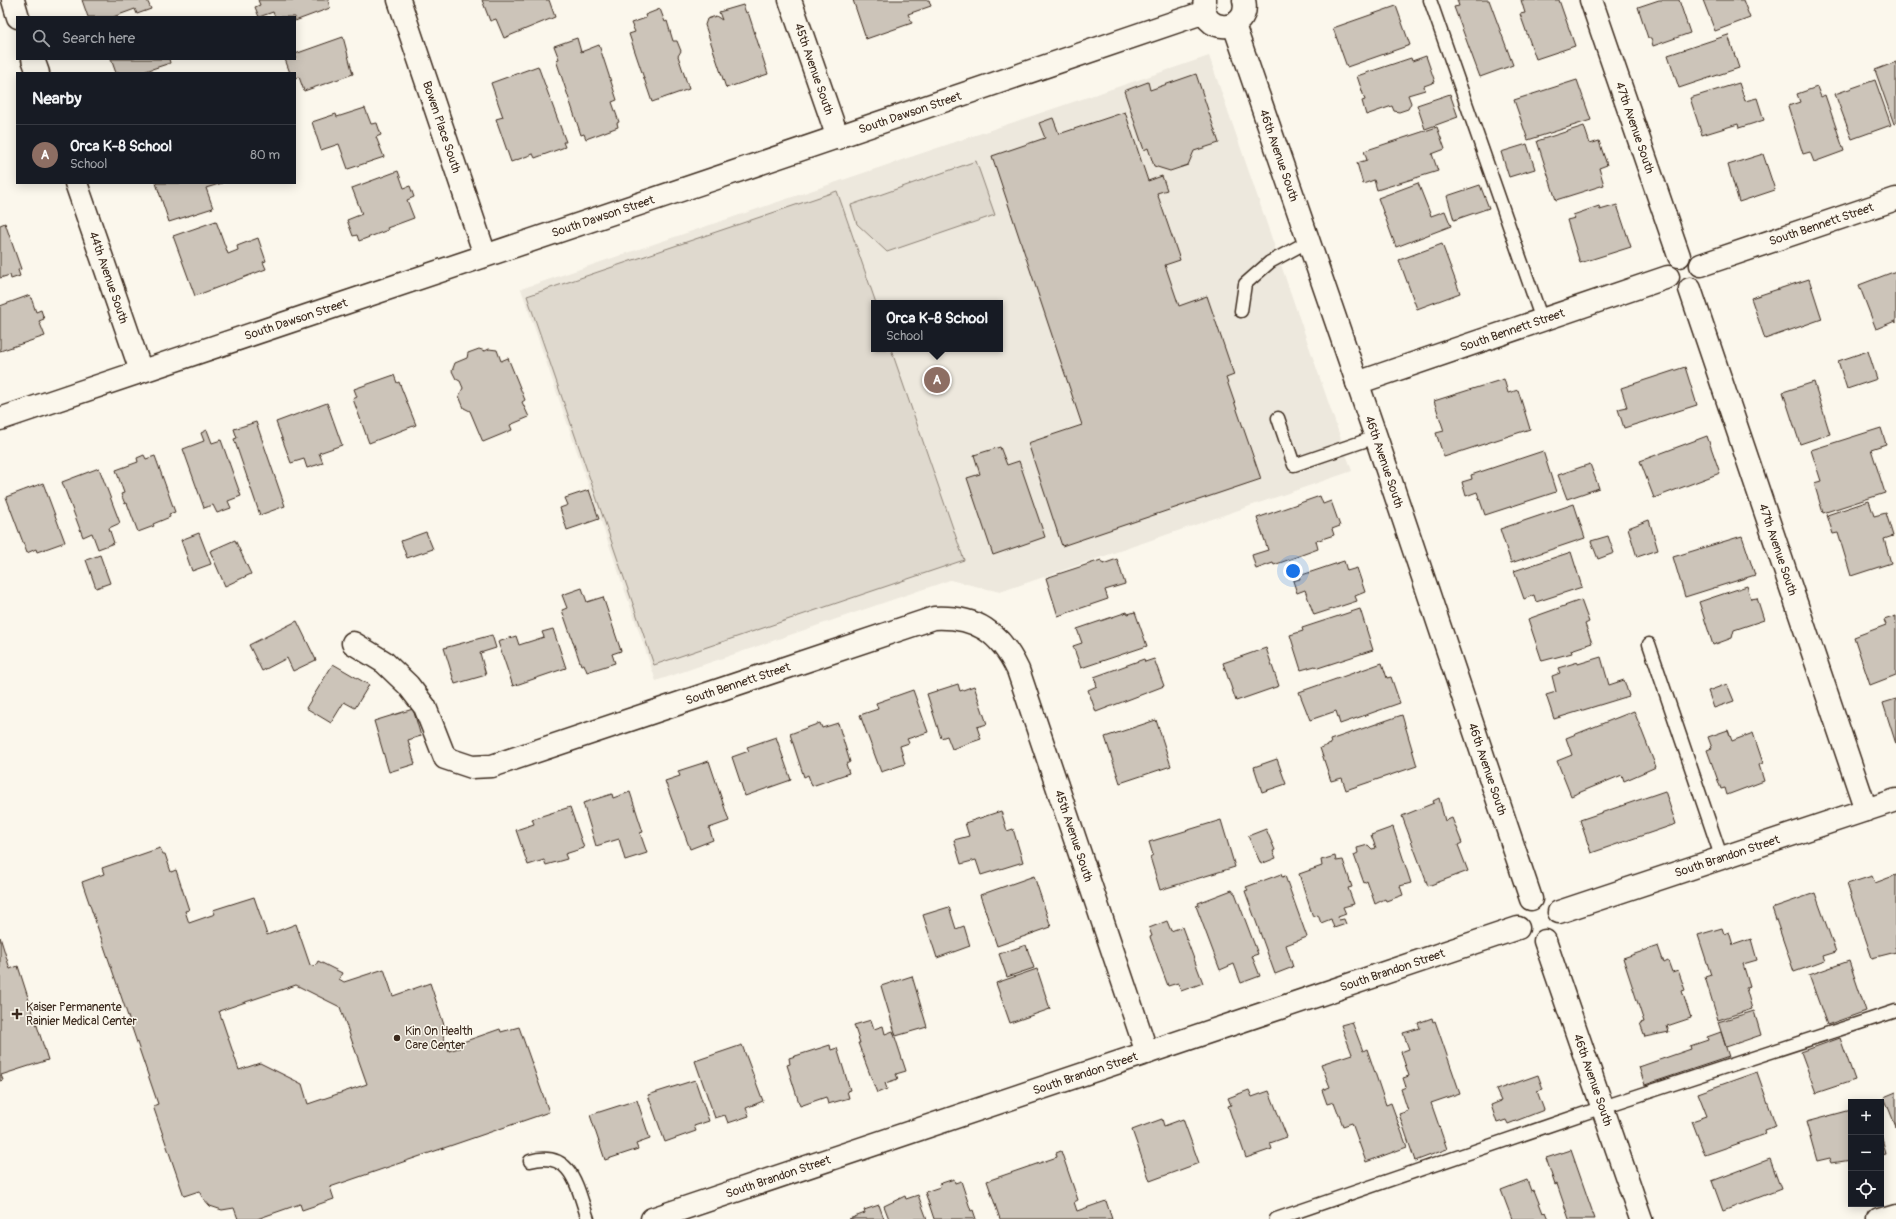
<!DOCTYPE html>
<html lang="en">
<head>
<meta charset="utf-8">
<style>
	:root { --surface:#171b24; --page:#20242c; --text:#f1f3f6; --muted:#9ea1a6; --line:#363941; --accent:#2563eb }
	body { margin:0; font-family:Pangolin,sans-serif; background:var(--page); color:var(--text) }
	.controls { position:absolute; right:12px; bottom:12px; display:grid; overflow:hidden; border-radius:0px; box-shadow:0 2px 10px #0003 }
	.controls button { width:36px; height:36px; display:grid; place-items:center; padding:0; border:0; border-bottom:1px solid var(--line); background:var(--surface); color:var(--text); font:20px sans-serif }
	.you { position:absolute; left:1293px; top:571px; width:14px; height:14px; margin:-10px; border:3px solid #fff; border-radius:50%; background:#1a73e8; box-shadow:0 0 0 6px #1a73e833 }
	.badge { display:grid; place-items:center; width:26px; height:26px; border-radius:50%; background:var(--accent); color:#fff; font-size:13px; font-weight:700 }
	.pin { position:absolute; translate:-50% -50%; border:2px solid #fff; box-shadow:0 1px 4px #0006 }
	.popup { position:absolute; left:871px; top:300px; width:132px; height:52px; box-sizing:border-box; display:grid; place-content:center; border-radius:0px; background:var(--surface); filter:drop-shadow(0 1px 3px #0005); font-size:13px; white-space:nowrap; color:var(--muted) }
	.popup b { font-size:15px; color:var(--text) }
	.popup::after { content:''; position:absolute; left:50%; top:100%; margin-left:-8px; border:8px solid transparent; border-top-color:var(--surface) }
	.list { margin:0; padding:0; list-style:none }
	h2 { display:flex; justify-content:space-between; align-items:center; height:52px; margin:0; padding:0 16px; font-size:17px }
	h2 small { font-size:13px; font-weight:400; color:var(--muted) }
	.list li { display:grid; grid-template-columns:26px 1fr auto; gap:12px; align-items:center; box-sizing:border-box; height:60px; padding:0 16px; border-top:1px solid var(--line) }
	.list b { display:block; font-size:15px; white-space:nowrap }
	.list p { margin:0; font-size:13px; white-space:nowrap; color:var(--muted) }
	.list em { font-size:13px; font-style:normal; color:var(--muted) }
	.icon { flex:none; width:22px; height:22px; fill:none; stroke:currentColor; stroke-width:2; stroke-linecap:round; stroke-linejoin:round }
	.map { position:relative; flex:none; width:1896px; height:1219px; overflow:hidden }
	.search { position:absolute; background:var(--surface); box-shadow:0 2px 10px #0003; left:16px; top:16px; width:280px; height:44px; display:flex; align-items:center; gap:10px; box-sizing:border-box; padding:0 14px; border-radius:0px; color:var(--muted); font-size:15px }
	.panel { position:absolute; background:var(--surface); box-shadow:0 2px 10px #0003; left:16px; top:72px; width:280px; height:112px; border-radius:0px }
	.map>svg:first-child { display:block }
</style>
</head>
<body>
<div class="map">
<svg width="1896" height="1219" viewBox="0 0 1896 1219">
	<rect width="100%" height="100%" fill="#fbf7ec"/>
	<filter id="ink" filterUnits="userSpaceOnUse"><feTurbulence type="fractalNoise" baseFrequency=".025" numOctaves="2"/><feDisplacementMap in="SourceGraphic" scale="8" xChannelSelector="R" yChannelSelector="G"/><feConvolveMatrix kernelMatrix="1 2 1 2 8 2 1 2 1" color-interpolation-filters="sRGB"/></filter>
	<g filter="url(#ink)">
		<path fill="#ede8dd" fill-rule="evenodd" d="M1209,56L1352,471L1000,592L950,580L656,681L521,289ZM874,303H1000V349H874Z"/>
		<path fill="#dfd9ce" stroke="#8d8276" d="M976,161L995,215L887,252L857,224L851,205Z
			M837,191L876,303H874V349H891L964,560L654,665L527,296Z"/>
		<path fill="#ccc4b9" stroke="#3b2a1e" fill-rule="evenodd" d="M82,0H147L151,9L137,14L135,9L113,17H88Z
			M258,0H328L330,8L295,21V17H275L273,12L259,17L255,7L260,5Z
			M482,0H549L555,17L504,38L496,19L490,21Z
			M853,0H929L931,6L908,14L912,23L866,39Z
			M1457,0H1489L1513,65L1480,77L1454,7L1459,6Z
			M1521,0H1559L1575,46L1536,59L1520,14L1525,13Z
			M1659,0H1679L1690,33L1653,46L1651,38H1648L1638,7Z
			M1703,0H1743L1750,18L1715,31Z
			M743,5L746,13L748,12L768,74L726,88L705,25L707,19L716,16L722,20L719,12Z
			M1396,6L1410,45L1347,67L1333,28Z
			M660,9L665,22L667,21L673,41H677L681,51L678,56L689,89L652,102L629,34L635,32L631,23L646,18L645,15Z
			M1728,35L1739,68L1679,88L1668,55Z
			M343,37L353,74L304,91L299,77L295,78V73H290L285,59H295V54Z
			M577,38L581,52L599,45L617,100L612,102L619,122L617,123L618,127L586,139L584,134L581,135L556,60L559,59L554,46Z
			M1426,56L1435,82L1424,86L1425,90L1408,95L1411,103L1408,109L1399,112L1394,111L1392,106L1366,115L1362,101L1365,100L1357,76L1411,58L1412,61Z
			M111,59H169L170,63L140,73H116Z
			M1896,62V123L1894,124L1875,70Z
			M538,66L566,142H563L565,147L535,158L533,154L511,162L496,119L503,117L491,83Z
			M1196,74L1219,143L1194,151L1188,165L1170,171L1154,166L1148,148L1144,150L1124,91L1148,82L1150,90Z
			M1577,80L1591,120L1528,140L1514,100Z
			M1875,80L1891,125L1852,139L1835,94Z
			M1739,83L1745,101L1757,98L1764,120L1739,128L1738,124L1702,135L1690,98Z
			M1817,87L1821,97L1825,95L1844,151L1814,162L1810,152L1803,154L1788,106L1800,102L1797,94Z
			M1450,94L1458,117L1425,129L1417,105Z
			M365,108L371,124L377,123L381,135L376,137L384,157L348,169L339,144L321,150L312,122L336,114L337,117Z
			M1125,112L1148,181L1162,176L1167,190L1157,193L1180,260L1165,265L1179,306L1207,296L1234,375L1226,378L1261,479L1062,546L1028,443L1082,425L992,156L1045,138L1039,123L1053,118L1059,134Z
			M1584,126L1590,144L1599,141L1607,165L1599,168L1604,185L1556,200L1537,141Z
			M1437,127L1445,149L1432,154L1438,171L1377,190L1374,180L1363,184L1357,163L1367,160L1364,151Z
			M1527,144L1535,169L1509,177L1501,152Z
			M1763,154L1775,190L1739,202L1728,165Z
			M398,171L404,188L410,186L414,197L407,200L414,218L387,228L388,230L359,241L357,235L353,236L347,220L362,214L352,188Z
			M156,183H222L206,188L213,208L169,222Z
			M1418,183L1431,216L1445,211L1451,226L1396,247L1378,198Z
			M1480,185L1489,208L1454,220L1447,196Z
			M1617,205L1631,247L1580,263L1567,220L1575,218L1573,215L1599,206L1600,210Z
			M216,221L228,254L238,250L237,246L258,238L266,261L263,262L266,269L195,296L173,236Z
			M5,223L21,269L18,270L20,276L11,279L10,275L0,278V225Z
			M1442,244L1460,293L1417,309L1399,260Z
			M1896,271V323L1895,321L1876,329L1859,285Z
			M1809,279L1822,319L1765,339L1751,298Z
			M30,295L36,312L41,310L44,319L39,321L45,336L0,351V306Z
			M479,349L485,351L489,349L497,350L501,361L508,358L525,400L522,402L529,417L510,425L512,430L483,442L470,411L464,408L459,396L463,388L460,381L456,379L452,371L455,363L467,358L468,353Z
			M1868,351L1877,379L1847,389L1838,361Z
			M1685,367L1697,405L1624,428L1618,409L1627,407L1621,388Z
			M394,375L397,383L399,382L416,425L369,443L353,399L357,397L354,389Z
			M1504,379L1508,393L1518,390L1530,429L1444,457L1436,433L1444,431L1434,401Z
			M1814,382L1830,434L1800,444L1783,392Z
			M327,403L342,445L319,453L323,463L307,468L304,459L291,463L276,422Z
			M256,422L285,506L260,515L234,439L237,438L234,429Z
			M1881,428L1886,444L1871,449L1885,493L1823,513L1814,483L1821,481L1811,450Z
			M207,430L212,443L221,440L241,496L228,501L231,508L217,513L213,505L204,508L183,449L204,441L201,433Z
			M1707,436L1720,473L1654,498L1640,461Z
			M1000,447L1007,465L1019,461L1045,537L993,555L967,478L980,474L974,455Z
			M1543,451L1556,492L1485,515L1477,492L1466,496L1462,482L1472,479L1471,475Z
			M144,455L146,459L155,456L175,512L169,514L170,517L153,524L154,526L138,532L127,503L125,504L121,494L124,493L116,470L138,462L137,458Z
			M1590,464L1599,488L1567,499L1558,475Z
			M99,468L120,523L109,528L114,543L98,549L92,533L83,537L62,482Z
			M43,483L65,542L37,552L36,549L27,553L6,497Z
			M589,490L599,519L567,530L560,508L568,505L565,498Z
			M1320,496L1323,504L1331,501L1340,526L1332,529L1334,535L1316,541L1318,549L1274,565L1273,563L1256,569L1252,555L1268,550L1257,518Z
			M1869,501L1874,516L1886,513L1893,536L1884,539L1891,563L1851,576L1838,533L1833,534L1827,515Z
			M1574,504L1585,538L1511,563L1500,529Z
			M1649,520L1658,550L1637,557L1628,528Z
			M426,532L433,549L407,558L401,541Z
			M199,533L211,564L192,571L181,540Z
			M1608,536L1614,553L1598,559L1591,541Z
			M1742,536L1755,575L1685,597L1673,557Z
			M235,540L251,574L225,586L210,551Z
			M1571,552L1582,587L1536,602L1534,595L1524,599L1514,571Z
			M100,555L110,583L96,588L86,560Z
			M1117,559L1125,584L1105,590L1108,599L1058,616L1046,578L1101,560L1103,564Z
			M1344,561L1347,571L1357,568L1365,592L1355,596L1357,601L1314,615L1305,590L1297,593L1293,581L1300,579L1299,576Z
			M1747,586L1751,599L1757,598L1764,620L1734,630L1732,638L1713,645L1699,602Z
			M582,588L587,602L603,597L621,651L612,654L615,663L587,672L584,664L581,665L562,610L567,608L562,595Z
			M1581,600L1589,622L1585,624L1592,643L1571,650L1572,653L1542,661L1528,619Z
			M1360,609L1373,650L1318,668L1315,666L1301,670L1290,635L1303,631L1302,628Z
			M1127,612L1128,614L1135,612L1147,646L1081,668L1073,646L1082,643L1077,629Z
			M1896,616V675L1870,685L1854,637L1886,625L1884,620Z
			M297,621L316,660L293,671L287,658L262,671L249,645Z
			M553,629L566,668L513,686L498,642L516,636L519,645L544,637L542,632Z
			M492,635L496,648L480,653L486,675L455,684L444,648Z
			M1266,648L1279,686L1236,701L1223,663Z
			M1601,657L1609,685L1624,680L1629,696L1554,719L1546,695L1556,692L1552,676L1560,673L1558,668L1578,662V664Z
			M1144,659L1145,662L1154,659L1164,686L1096,712L1088,690L1097,686L1094,677Z
			M1382,663L1387,678L1391,677L1400,703L1340,724L1336,711L1310,720L1299,692Z
			M333,664L369,685L355,708L344,702L331,723L306,708Z
			M958,684L960,691L974,686L987,724L977,727L981,739L952,749L947,736L941,738L927,694Z
			M1727,684L1734,701L1714,708L1708,691Z
			M913,690L928,732L907,739L909,743L900,746L905,764L881,772L860,715L878,709L876,703Z
			M1896,699V744L1883,703Z
			M413,709L421,736L408,740L415,764L389,772L374,721Z
			M1634,711L1656,767L1624,781L1622,775L1571,796L1557,761L1572,755L1566,738Z
			M1402,715L1417,766L1346,790L1342,778L1331,781L1320,748L1331,744L1330,740Z
			M1156,720L1171,766L1120,783L1105,737Z
			M820,723L822,728L838,723L850,762L846,764L849,773L812,786L808,775L804,777L790,734Z
			M1728,730L1732,741L1753,733L1763,763L1759,765L1764,781L1727,795L1725,788L1721,789L1707,750L1712,748L1708,737Z
			M776,737L791,780L745,796L732,757L749,751L747,747Z
			M1277,759L1286,784L1262,792L1254,767Z
			M709,761L729,821L709,828L713,840L690,849L665,781L680,776L678,771Z
			M1665,791L1676,824L1591,853L1580,820Z
			M630,792L643,832L640,833L647,853L625,860L619,839L596,846L583,803L612,794L613,798Z
			M1439,798L1445,821L1452,818L1462,843L1458,845L1468,871L1428,886L1402,816L1434,803L1433,801Z
			M570,807L584,848L565,854L567,859L546,865L544,860L528,865L516,830L534,824L532,819Z
			M1001,811L1007,831L1013,829L1023,862L981,875L976,860L961,864L954,840L969,836L965,823Z
			M1221,820L1235,867L1160,890L1150,857L1153,855L1149,842Z
			M1393,827L1411,883L1400,886L1403,895L1386,901L1385,899L1375,904L1367,881L1364,883L1354,855L1358,853L1357,848L1368,845L1372,849L1376,848L1371,835Z
			M1266,829L1275,850L1273,851L1276,858L1261,864L1248,836Z
			M160,848L163,854H165L171,872L176,870L189,910L185,911L189,923L215,914L213,910L254,897L267,935L296,924L310,965L315,967L318,961L342,973L339,979L344,982L384,969L393,996L430,983L444,1025L440,1027L449,1051L462,1047L460,1043L500,1029L501,1032L519,1027L549,1112L330,1187L334,1199L302,1210L300,1204L257,1219H238L234,1208L222,1210L210,1206L202,1197L199,1191L184,1196L153,1106L158,1104L82,882L104,874L102,868ZM296,985L340,1007L367,1084L308,1104L302,1084L260,1063L239,1070L219,1011Z
			M1335,856L1336,861L1343,860L1352,887L1348,888L1354,904L1343,907L1346,914L1338,917L1339,920L1344,919L1346,924L1334,928L1331,919L1321,923L1318,915L1313,917L1299,874L1322,866L1321,860Z
			M1281,874L1282,877L1285,876L1307,937L1286,945L1293,967L1275,974L1245,891L1248,890L1246,887Z
			M1896,875V952L1872,958L1847,884L1872,876L1875,883Z
			M1034,876L1051,927L997,946L980,895Z
			M1232,890L1234,893H1235L1258,954L1252,956L1260,976L1241,983L1234,964L1220,970L1196,906L1199,905L1198,903Z
			M1815,893L1836,952L1823,956L1825,961L1794,972L1772,908Z
			M949,907L956,929L964,926L970,946L937,958L923,915Z
			M1167,921L1171,931L1182,927L1203,983L1181,991L1178,983L1168,986L1150,937L1152,936L1149,928Z
			M1722,928L1724,934L1729,932L1733,945L1751,939L1757,960L1743,964L1750,987L1746,988L1752,1009L1718,1020L1705,977L1711,975L1698,935Z
			M0,937L10,969L18,966L48,1060L1,1075L3,1080L0,1081Z
			M1026,945L1034,968L1007,977L999,954Z
			M1658,946L1664,963L1668,961L1672,972L1678,970L1685,990L1682,991L1691,1018L1667,1026L1669,1032L1645,1037L1640,1023L1644,1022L1623,958Z
			M1849,961L1866,1011L1827,1025L1809,975Z
			M1037,969L1050,1009L1010,1023L996,983Z
			M912,976L927,1027L896,1036L881,986Z
			M1754,1011L1761,1035L1726,1047L1718,1022Z
			M1432,1018L1433,1022L1435,1021L1460,1093L1431,1103L1447,1149L1415,1161L1399,1114L1408,1111L1401,1089L1406,1087L1403,1078L1409,1076L1401,1052L1409,1049L1403,1033L1420,1028L1418,1023Z
			M871,1020L874,1029L883,1026L885,1034L893,1031L906,1071L896,1074L898,1079L885,1083L887,1089L877,1093L858,1043H860L854,1025Z
			M1352,1022L1363,1051L1367,1049L1386,1105L1391,1103L1407,1147L1366,1162L1352,1123L1343,1126L1334,1102L1327,1104L1322,1090L1330,1087L1321,1064L1352,1054L1341,1025Z
			M1721,1032L1729,1057L1645,1085L1639,1067L1691,1049L1690,1046L1708,1040L1707,1037Z
			M1840,1038L1855,1080L1816,1093L1801,1052Z
			M742,1045L763,1101L746,1108L749,1116L728,1123L725,1115L715,1118L695,1061Z
			M830,1045L831,1050L837,1048L850,1090L847,1091L849,1098L828,1104L826,1097L800,1106L787,1065L790,1064L789,1058Z
			M1757,1072L1776,1126L1765,1130L1766,1134L1705,1155L1692,1121L1707,1116L1698,1093Z
			M1538,1075L1543,1089L1537,1091L1544,1110L1508,1124L1506,1120L1497,1123L1491,1105L1501,1101L1496,1090Z
			M695,1080L709,1121L694,1126L696,1131L665,1142L648,1095Z
			M1249,1090L1252,1097L1269,1091L1287,1137L1270,1143L1272,1149L1246,1158L1228,1106L1231,1105L1228,1098Z
			M1896,1092V1127L1884,1097Z
			M637,1100L650,1139L636,1144L638,1149L605,1160L590,1115Z
			M1851,1110V1160L1832,1163L1830,1158L1817,1161L1806,1122Z
			M1162,1119L1164,1126L1183,1119L1199,1163L1150,1181L1132,1130Z
			M1881,1135L1886,1153L1881,1154Z
			M1571,1150L1595,1219H1569L1557,1184L1555,1185L1546,1158Z
			M1061,1151L1078,1200L1074,1202L1077,1211L1106,1201L1112,1219H1000L987,1181L1057,1157L1056,1153Z
			M1770,1159L1781,1189L1723,1211L1712,1181Z
			M954,1179L955,1183L961,1181L971,1211L973,1210L976,1219H934L925,1192L940,1187L939,1184Z
			M1527,1180L1531,1191L1534,1190L1543,1213L1546,1212L1549,1219H1512L1501,1190Z
			M918,1195L927,1219H889L884,1206L905,1196L906,1199Z
			M879,1205L884,1219H849L865,1213L864,1210Z"/>
		<g fill="none" stroke-linecap="round" stroke-linejoin="round">
			<g stroke="#3b2a1e" stroke-width="15">
				<path id="lane" d="M1430,0L1542,320
					M1241,311L1245,284L1270,262L1307,242
					M1278,418L1294,465L1376,437
					M1649,644L1722,859
					M530,1161C573,1149 577,1189 588,1219
					M1276,1219L1603,1107L1896,1011"/>
			</g>
			<g stroke="#3b2a1e" stroke-width="25">
				<g id="street">
					<path d="M13,0L18,17"/>
					<path id="s1" d="M399,0L485,255"/>
					<path id="s2" d="M790,0L838,138"/>
					<path d="M1205,0C1197,36 1252,34 1244,0"/>
					<path id="s3" d="M1591,0L1679,256"/>
					<path id="s4" d="M1234,25L1376,437L1531,899"/>
					<path d="M33,59L38,73"/>
					<path id="s5" d="M76,183L141,371"/>
					<path id="s6" d="M1701,265L1896,199"/>
					<path id="s7" d="M1690,289L1866,810"/>
					<path id="s8" d="M1357,383L1668,277"/>
					<path id="s9" d="M0,419C402,283 804,150 1205,12"/>
					<path id="s10" d="M353,643L384,662L408,685L425,707L445,758L472,767L492,766L934,618C976,616 1000,632 1018,670L1147,1053"/>
					<path id="s11" d="M1559,912L1896,800"/>
					<path id="s12" d="M1545,941L1641,1219"/>
					<path id="s13" d="M652,1219L1518,928"/>
					<path d="M1879,1219L1896,1214"/>
				</g>
			</g>
			<use href="#lane" stroke="#fbf7ec" stroke-width="12"/>
			<use href="#street" stroke="#fbf7ec" stroke-width="22"/>
		</g>
	</g>
	<g fill="#3b2a1e" stroke="#fbf7ec" stroke-width="1.5">
		<path d="M15 1008h4v4h4v4h-4v4h-4v-4h-4v-4h4z"/>
		<circle cx="397" cy="1038" r="4"/>
	</g>
	<g text-anchor="middle" stroke-width="3" stroke-linejoin="round" paint-order="stroke">
		<g font-size="12" fill="#3b2a1e" stroke="#fbf7ec">
			<text dy="4" stroke="none"><textPath href="#s2" startOffset="73">45th Avenue South</textPath></text>
			<text dy="4" stroke="none"><textPath href="#s9" startOffset="960">South Dawson Street</textPath></text>
			<text dy="4" stroke="none"><textPath href="#s1" startOffset="134">Bowen Place South</textPath></text>
			<text dy="4" stroke="none"><textPath href="#s3" startOffset="135">47th Avenue South</textPath></text>
			<text dy="4" stroke="none"><textPath href="#s4" startOffset="138">46th Avenue South</textPath></text>
			<text dy="4" stroke="none"><textPath href="#s9" startOffset="636">South Dawson Street</textPath></text>
			<text dy="4" stroke="none"><textPath href="#s6" startOffset="127">South Bennett Street</textPath></text>
			<text dy="4" stroke="none"><textPath href="#s5" startOffset="100">44th Avenue South</textPath></text>
			<text dy="4" stroke="none"><textPath href="#s9" startOffset="312">South Dawson Street</textPath></text>
			<text dy="4" stroke="none"><textPath href="#s8" startOffset="164">South Bennett Street</textPath></text>
			<text dy="4" stroke="none"><textPath href="#s4" startOffset="462">46th Avenue South</textPath></text>
			<text dy="4" stroke="none"><textPath href="#s7" startOffset="275">47th Avenue South</textPath></text>
			<text dy="4" stroke="none"><textPath href="#s10" startOffset="460">South Bennett Street</textPath></text>
			<text dy="4" stroke="none"><textPath href="#s4" startOffset="786">46th Avenue South</textPath></text>
			<text dy="4" stroke="none"><textPath href="#s10" startOffset="948">45th Avenue South</textPath></text>
			<text dy="4" stroke="none"><textPath href="#s11" startOffset="177">South Brandon Street</textPath></text>
			<text dy="4" stroke="none"><textPath href="#s13" startOffset="781">South Brandon Street</textPath></text>
			<text dy="4" stroke="none"><textPath href="#s13" startOffset="457">South Brandon Street</textPath></text>
			<text dy="4" stroke="none"><textPath href="#s12" startOffset="147">46th Avenue South</textPath></text>
			<text dy="4" stroke="none"><textPath href="#s13" startOffset="133">South Brandon Street</textPath></text>
		</g>
		<g font-size="12" fill="#3b2a1e" stroke="#fbf7ec" text-anchor="start">
			<text x="26" y="1011">Kaiser Permanente<tspan x="26" dy="14">Rainier Medical Center</tspan></text>
			<text x="405" y="1035">Kin On Health<tspan x="405" dy="14">Care Center</tspan></text>
		</g>
	</g>
</svg>
<div class="controls">
<button>+</button>
<button>−</button>
<button><svg class="icon" aria-label="locate" viewBox="0 0 24 24"><circle cx="12" cy="12" r="6"/><path d="M12 2v4M12 18v4M2 12h4M18 12h4"/></svg></button>
</div>
<div class="you"></div>
<div class="pin badge" style="left:937px;top:380px;background:#8d6e63">A</div>
<div class="popup"><b>Orca K-8 School</b>School</div>
<div class="search"><svg class="icon" aria-label="search" viewBox="0 0 24 24"><circle cx="10" cy="10" r="6"/><path d="M15 15l6 6"/></svg>Search here</div>
<section class="panel">
<h2>Nearby<small></small></h2>
<ul class="list">
<li><span class="badge" style="background:#8d6e63">A</span><div><b>Orca K-8 School</b><p>School</p></div><em>80 m</em></li>
</ul>
</section>
</div>
</body>
</html>
